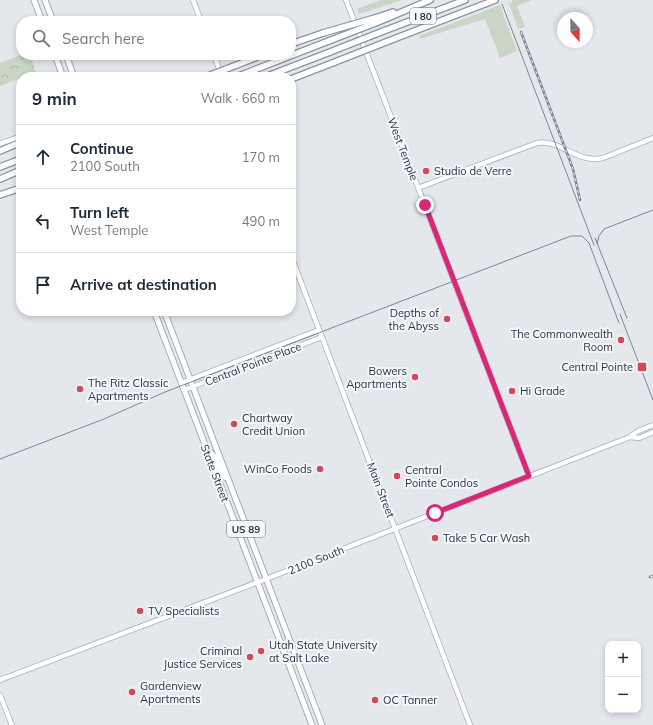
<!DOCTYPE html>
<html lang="en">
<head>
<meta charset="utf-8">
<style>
	:root { --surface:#fff; --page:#f2f2f3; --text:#1f2937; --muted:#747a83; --line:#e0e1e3 }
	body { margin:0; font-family:Mulish,sans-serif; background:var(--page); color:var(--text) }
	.controls { position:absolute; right:12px; bottom:12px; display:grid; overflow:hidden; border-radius:8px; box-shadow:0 2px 6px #0003 }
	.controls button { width:36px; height:36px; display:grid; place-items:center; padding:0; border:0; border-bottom:1px solid var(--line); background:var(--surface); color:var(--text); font:20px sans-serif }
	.compass { position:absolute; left:557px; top:12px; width:36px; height:36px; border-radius:50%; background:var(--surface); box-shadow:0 2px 6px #0003; rotate:159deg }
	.stop { position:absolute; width:12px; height:12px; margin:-9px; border:3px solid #db2777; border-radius:50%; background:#fff }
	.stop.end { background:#db2777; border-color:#fff; box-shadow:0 1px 4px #0008 }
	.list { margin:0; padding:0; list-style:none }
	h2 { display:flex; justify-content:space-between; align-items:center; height:52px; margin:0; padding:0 16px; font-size:17px }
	h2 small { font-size:13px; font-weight:400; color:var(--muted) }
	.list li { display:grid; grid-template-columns:26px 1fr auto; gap:12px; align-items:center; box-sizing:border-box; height:64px; padding:0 16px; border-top:1px solid var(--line) }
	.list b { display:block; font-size:15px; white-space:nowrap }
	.list p { margin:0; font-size:13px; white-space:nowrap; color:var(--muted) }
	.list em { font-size:13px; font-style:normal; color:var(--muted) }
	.icon { flex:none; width:22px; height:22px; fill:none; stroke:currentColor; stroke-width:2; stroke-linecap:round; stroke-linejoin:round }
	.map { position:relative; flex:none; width:653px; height:725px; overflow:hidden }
	.search { position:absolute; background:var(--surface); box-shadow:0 2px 6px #0003; left:16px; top:16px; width:280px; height:44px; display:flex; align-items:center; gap:10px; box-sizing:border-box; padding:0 14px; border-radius:16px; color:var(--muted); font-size:15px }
	.panel { position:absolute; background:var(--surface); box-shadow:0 2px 6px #0003; left:16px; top:72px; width:280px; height:244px; border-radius:16px }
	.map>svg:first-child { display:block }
</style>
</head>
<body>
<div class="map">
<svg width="653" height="725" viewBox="0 0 653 725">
	<defs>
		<pattern id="park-crowns" width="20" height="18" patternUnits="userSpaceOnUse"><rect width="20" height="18" fill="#c9d6c5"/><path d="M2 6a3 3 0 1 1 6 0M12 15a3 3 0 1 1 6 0" fill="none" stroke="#adb8ab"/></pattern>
	</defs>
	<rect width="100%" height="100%" fill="#e4e7ec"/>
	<path fill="#c9d6c5" d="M381,0H402L359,14L357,9Z
		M512,0H531L517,6L525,27L518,29L508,1L512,4Z
		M500,5L517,51L500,58L485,19L420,39L419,36Z"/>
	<path fill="url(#park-crowns)" d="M21,55H30L36,73L25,77H21V78L0,86V63Z"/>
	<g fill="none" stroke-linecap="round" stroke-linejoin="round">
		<g stroke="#a9aeb7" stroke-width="6">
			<path id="secondary" d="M193,0L201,21
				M346,0L529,476
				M214,55L222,77
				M0,144L21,136
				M418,188L537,143C562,139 576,164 603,158L653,138
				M291,256L470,725
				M181,383L319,330
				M184,390L322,337
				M630,437L639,438L653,432
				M0,680L266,579L630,437L636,432L653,425
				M0,695L12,725"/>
		</g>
		<g stroke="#a3abb8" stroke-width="7">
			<path id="primary" d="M34,0L42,21
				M45,0L53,21
				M55,55L63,77
				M66,55L74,77
				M154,311L312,725
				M164,311L322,725
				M207,451C216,453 219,468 222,476L227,478"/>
		</g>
		<g stroke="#8b94a3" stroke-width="8">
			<path id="highway" d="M375,18L393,12
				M378,22L430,0
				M381,32L465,0
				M386,42L495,0
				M291,44L323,33
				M242,63L262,55
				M236,77L326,42
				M265,77L330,52
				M291,79L335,62
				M0,151L21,142
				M0,167L21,159
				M0,179L21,170
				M0,195L21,188"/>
		</g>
		<use href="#secondary" stroke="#fff" stroke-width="4.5"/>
		<use href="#primary" stroke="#fff" stroke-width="5"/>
		<use href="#highway" stroke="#fff" stroke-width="5.5"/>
		<path stroke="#7d8696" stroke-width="1" d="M502,4L594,245
			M595,238L627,318
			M597,244L599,236L604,229L653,210
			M620,314L653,400
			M0,459L104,419L165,392L571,236H582L589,243L619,323"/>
		<g stroke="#7d8696" stroke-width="2.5">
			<path id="rail" d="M521,32L573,169L580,200
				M650,577L653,576"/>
		</g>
		<use href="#rail" stroke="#f4f6f9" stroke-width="1" stroke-dasharray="3" stroke-linecap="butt"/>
		<g stroke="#8b94a3" stroke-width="8" stroke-linecap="butt">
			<path id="highway-bridge" d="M323,33L375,18
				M326,42L378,22
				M330,52L381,32
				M335,62L386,42
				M205,77L242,63"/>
		</g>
		<use href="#highway-bridge" stroke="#fff" stroke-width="5.5"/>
	</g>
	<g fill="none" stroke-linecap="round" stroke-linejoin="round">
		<path stroke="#db2777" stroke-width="5" d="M425,205L529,476L435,513"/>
	</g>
	<g fill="#d1495b" stroke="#f4f6f9" stroke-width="1.5">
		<circle cx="426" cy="171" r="4"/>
		<circle cx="447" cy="319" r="4"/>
		<circle cx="621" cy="340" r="4"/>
		<rect x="637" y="362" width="10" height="10" rx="2"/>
		<circle cx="415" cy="377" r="4"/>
		<circle cx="80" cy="389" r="4"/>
		<circle cx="512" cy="391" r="4"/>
		<circle cx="234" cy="424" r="4"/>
		<circle cx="320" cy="469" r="4"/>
		<circle cx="397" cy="476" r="4"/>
		<circle cx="435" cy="538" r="4"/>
		<circle cx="140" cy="611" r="4"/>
		<circle cx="261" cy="651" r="4"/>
		<circle cx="250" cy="657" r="4"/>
		<circle cx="132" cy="692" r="4"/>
		<circle cx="375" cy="700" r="4"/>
	</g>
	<g text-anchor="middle" stroke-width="4" stroke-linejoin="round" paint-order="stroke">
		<g fill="#f4f6f9" stroke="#676e7b" stroke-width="1">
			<rect x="410" y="8" width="26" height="16" rx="3"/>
			<rect x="227" y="521" width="38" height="16" rx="3"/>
		</g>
		<g font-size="10" font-weight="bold" fill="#2b3445">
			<text x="423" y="20">I 80</text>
			<text x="246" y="533">US 89</text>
		</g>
		<g font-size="11" fill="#2b3445" stroke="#f4f6f9">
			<text transform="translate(403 149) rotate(69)" y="4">West Temple</text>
			<text transform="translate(253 364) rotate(-21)" y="4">Central Pointe Place</text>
			<text transform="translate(215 473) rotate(69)" y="4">State Street</text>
			<text transform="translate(381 490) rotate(69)" y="4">Main Street</text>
			<text transform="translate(316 560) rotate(-22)" y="4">2100 South</text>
		</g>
		<g font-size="11" fill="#2b3445" stroke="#f4f6f9" text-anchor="start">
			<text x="434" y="175">Studio de Verre</text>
			<text x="439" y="317" text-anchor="end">Depths of<tspan x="439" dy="13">the Abyss</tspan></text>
			<text x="613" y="338" text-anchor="end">The Commonwealth<tspan x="613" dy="13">Room</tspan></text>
			<text x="633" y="371" text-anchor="end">Central Pointe</text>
			<text x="407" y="375" text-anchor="end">Bowers<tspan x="407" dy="13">Apartments</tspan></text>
			<text x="88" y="387">The Ritz Classic<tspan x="88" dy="13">Apartments</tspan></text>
			<text x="520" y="395">Hi Grade</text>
			<text x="242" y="422">Chartway<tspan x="242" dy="13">Credit Union</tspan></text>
			<text x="312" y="473" text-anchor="end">WinCo Foods</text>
			<text x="405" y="474">Central<tspan x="405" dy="13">Pointe Condos</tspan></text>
			<text x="443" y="542">Take 5 Car Wash</text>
			<text x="148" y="615">TV Specialists</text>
			<text x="269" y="649">Utah State University<tspan x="269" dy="13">at Salt Lake</tspan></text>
			<text x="242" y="655" text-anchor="end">Criminal<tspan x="242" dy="13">Justice Services</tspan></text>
			<text x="140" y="690">Gardenview<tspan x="140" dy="13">Apartments</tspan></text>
			<text x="383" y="704">OC Tanner</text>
		</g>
	</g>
</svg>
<div class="controls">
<button>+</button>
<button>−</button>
</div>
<svg class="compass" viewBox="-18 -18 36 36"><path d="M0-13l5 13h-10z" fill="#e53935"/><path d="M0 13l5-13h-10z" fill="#747a83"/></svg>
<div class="stop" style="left:435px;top:513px"></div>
<div class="stop end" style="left:425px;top:205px"></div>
<div class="search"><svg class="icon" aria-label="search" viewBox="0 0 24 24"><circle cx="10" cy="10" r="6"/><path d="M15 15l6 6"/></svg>Search here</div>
<section class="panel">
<h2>9 min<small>Walk · 660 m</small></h2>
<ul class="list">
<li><svg class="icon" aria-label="ahead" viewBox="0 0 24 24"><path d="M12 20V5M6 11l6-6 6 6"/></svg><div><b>Continue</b><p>2100 South</p></div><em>170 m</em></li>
<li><svg class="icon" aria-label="left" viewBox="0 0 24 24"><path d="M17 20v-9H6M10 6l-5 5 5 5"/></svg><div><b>Turn left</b><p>West Temple</p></div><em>490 m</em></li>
<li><svg class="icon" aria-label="arrive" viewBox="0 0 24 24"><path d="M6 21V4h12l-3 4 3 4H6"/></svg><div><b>Arrive at destination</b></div></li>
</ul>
</section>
</div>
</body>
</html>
